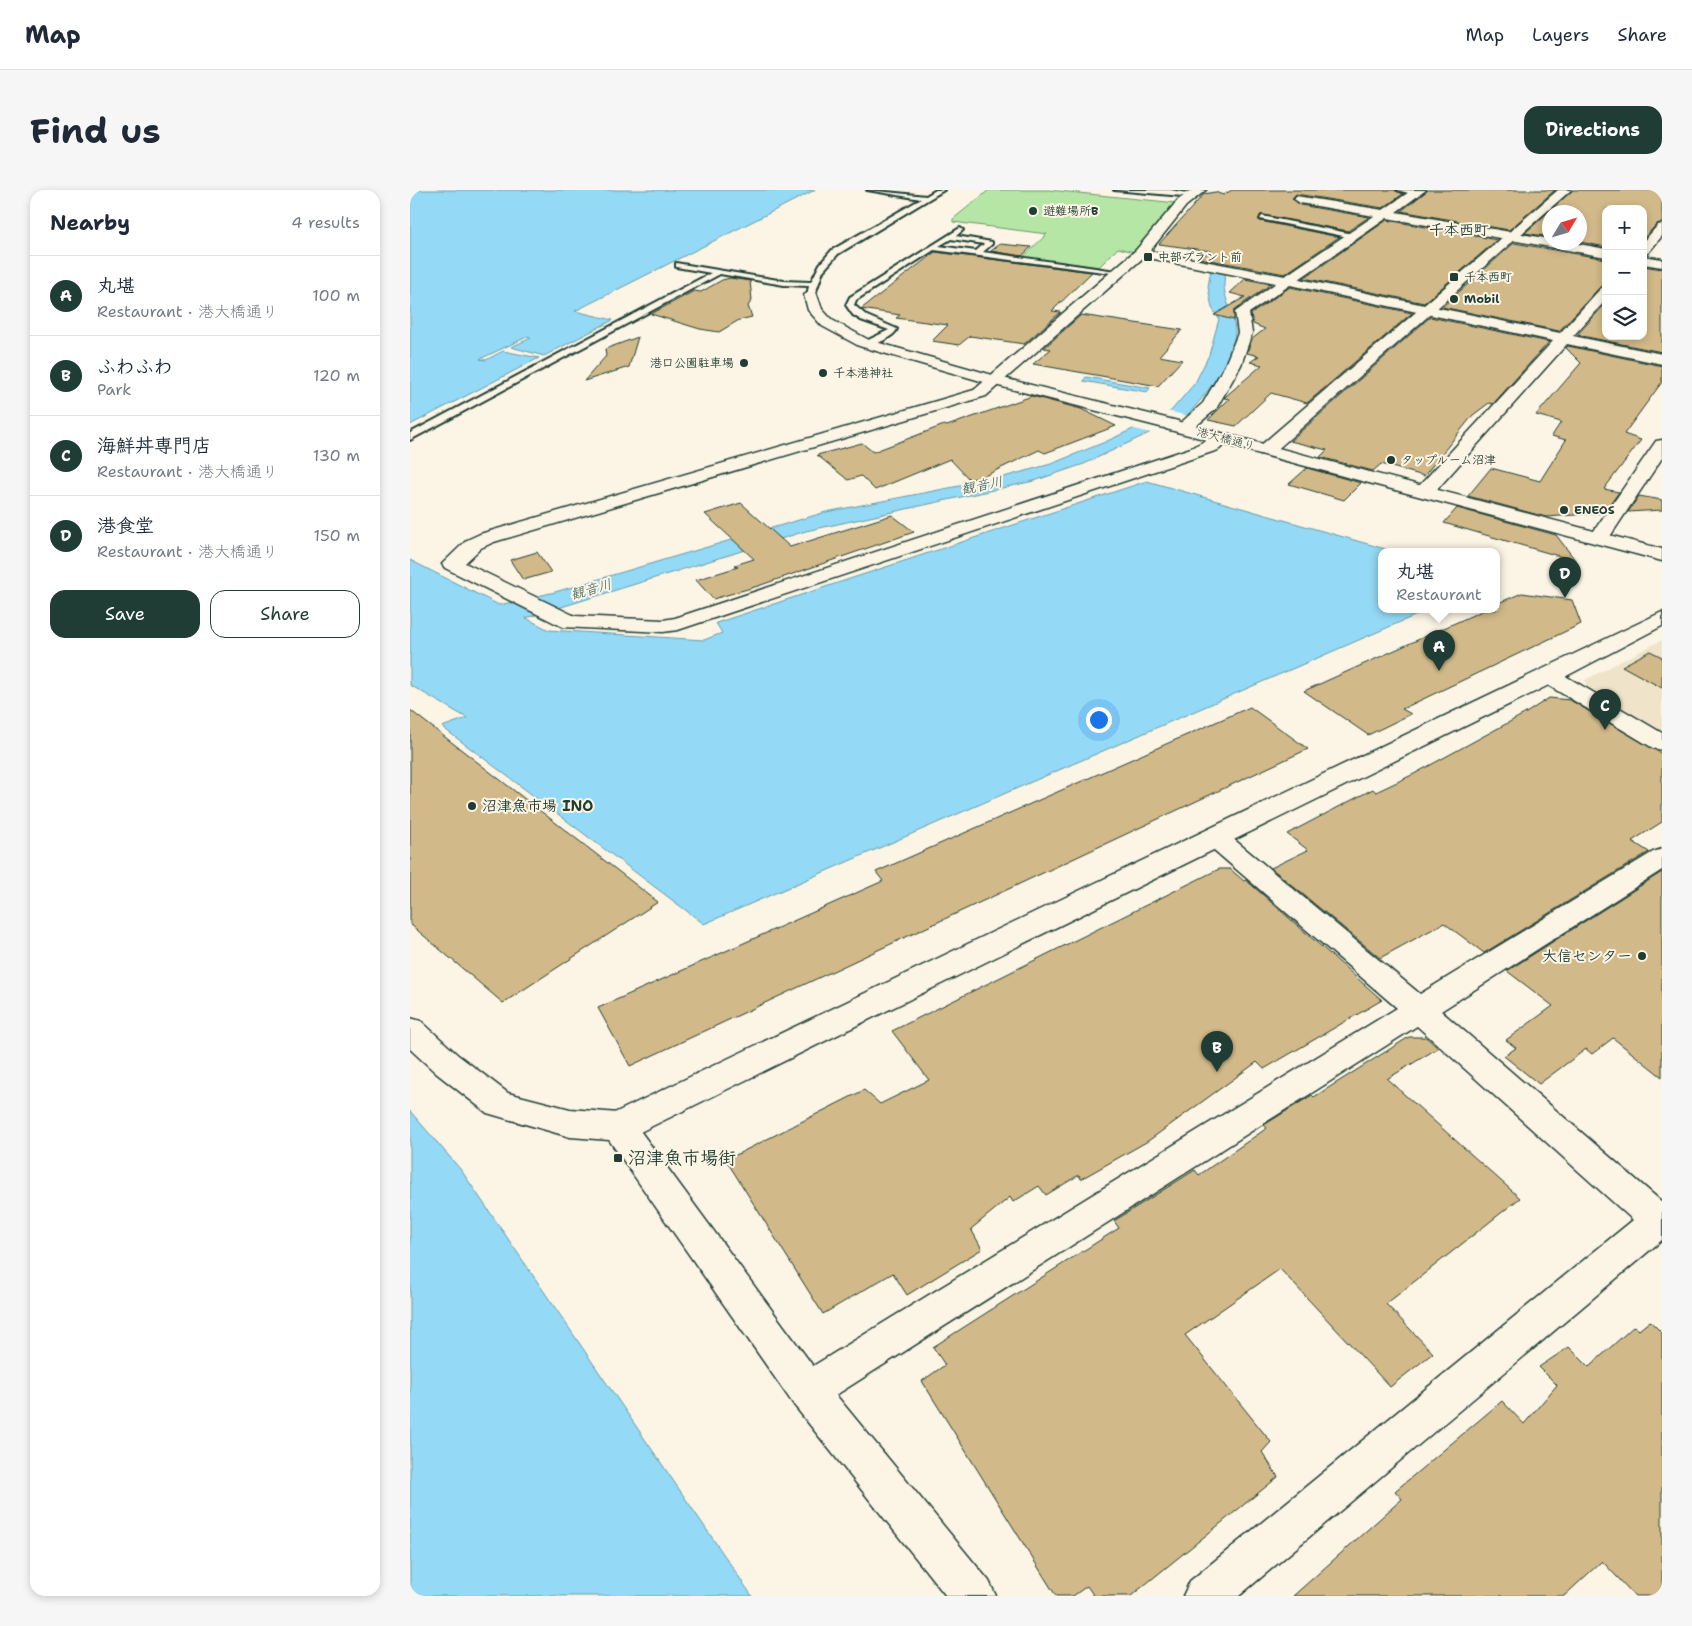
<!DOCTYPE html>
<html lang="en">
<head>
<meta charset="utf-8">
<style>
	:root { --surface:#fff; --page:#f6f6f7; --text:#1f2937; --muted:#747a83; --line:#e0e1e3; --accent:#1f3d34 }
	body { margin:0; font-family:"Shantell Sans","Klee One",sans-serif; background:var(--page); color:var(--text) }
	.controls { position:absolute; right:15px; top:15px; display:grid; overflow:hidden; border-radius:10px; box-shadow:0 2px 8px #0003 }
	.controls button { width:45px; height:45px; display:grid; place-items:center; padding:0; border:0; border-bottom:1px solid var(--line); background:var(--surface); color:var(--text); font:25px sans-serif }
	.compass { position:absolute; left:1132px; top:15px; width:45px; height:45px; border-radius:50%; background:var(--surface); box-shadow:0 2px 8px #0003; rotate:52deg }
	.you { position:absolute; left:688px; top:529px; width:18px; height:18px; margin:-12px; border:4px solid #fff; border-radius:50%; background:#1a73e8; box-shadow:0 0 0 8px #1a73e833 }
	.badge { display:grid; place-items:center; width:32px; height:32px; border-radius:50%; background:var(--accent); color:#fff; font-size:16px; font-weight:700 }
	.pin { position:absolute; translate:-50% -41px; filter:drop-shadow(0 1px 2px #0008) }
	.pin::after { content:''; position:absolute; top:26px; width:18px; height:15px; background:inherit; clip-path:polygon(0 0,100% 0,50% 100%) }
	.popup { position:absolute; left:968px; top:358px; width:122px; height:65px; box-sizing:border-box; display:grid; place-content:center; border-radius:10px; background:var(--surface); filter:drop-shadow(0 1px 4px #0005); font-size:16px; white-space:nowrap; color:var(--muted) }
	.popup b { font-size:19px; color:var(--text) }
	.popup::after { content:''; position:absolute; left:50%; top:100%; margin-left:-10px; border:10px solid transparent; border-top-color:var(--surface) }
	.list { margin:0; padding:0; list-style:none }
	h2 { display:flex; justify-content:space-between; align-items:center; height:65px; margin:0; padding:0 20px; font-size:21px }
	h2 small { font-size:16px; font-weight:400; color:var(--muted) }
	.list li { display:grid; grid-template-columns:32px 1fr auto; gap:15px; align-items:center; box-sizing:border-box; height:80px; padding:0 20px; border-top:1px solid var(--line) }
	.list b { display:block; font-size:19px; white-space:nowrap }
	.list p { margin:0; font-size:16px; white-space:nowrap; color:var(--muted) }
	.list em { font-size:16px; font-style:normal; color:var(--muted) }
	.actions { display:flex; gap:10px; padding:15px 20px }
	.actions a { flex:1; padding:11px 0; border:1px solid var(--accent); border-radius:15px; text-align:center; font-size:18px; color:var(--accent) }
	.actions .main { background:var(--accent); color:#fff }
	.icon { flex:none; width:28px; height:28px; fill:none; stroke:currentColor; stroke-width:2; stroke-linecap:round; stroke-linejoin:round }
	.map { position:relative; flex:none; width:1252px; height:1406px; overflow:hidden; border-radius:15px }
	header { display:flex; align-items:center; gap:30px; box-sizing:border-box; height:70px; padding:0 25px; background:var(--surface); border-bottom:1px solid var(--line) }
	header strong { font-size:24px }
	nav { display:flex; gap:28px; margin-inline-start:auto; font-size:18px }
	.intro { display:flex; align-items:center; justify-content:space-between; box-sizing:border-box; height:120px; padding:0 30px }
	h1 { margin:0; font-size:35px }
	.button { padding:12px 22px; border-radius:15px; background:var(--accent); color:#fff; font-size:18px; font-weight:700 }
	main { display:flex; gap:30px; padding:0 30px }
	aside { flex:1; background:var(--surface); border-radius:15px; box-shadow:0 2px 8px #0003 }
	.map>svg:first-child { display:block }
</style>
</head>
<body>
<header>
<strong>Map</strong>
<nav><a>Map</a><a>Layers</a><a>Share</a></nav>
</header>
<div class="intro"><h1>Find us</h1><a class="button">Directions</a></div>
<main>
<aside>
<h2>Nearby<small>4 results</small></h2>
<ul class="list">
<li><span class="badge">A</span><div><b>丸堪</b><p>Restaurant · 港大橋通り</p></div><em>100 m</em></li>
<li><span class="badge">B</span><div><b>ふわふわ</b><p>Park</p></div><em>120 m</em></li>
<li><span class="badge">C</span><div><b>海鮮丼専門店</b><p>Restaurant · 港大橋通り</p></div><em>130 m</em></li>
<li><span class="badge">D</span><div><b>港食堂</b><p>Restaurant · 港大橋通り</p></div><em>150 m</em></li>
</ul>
<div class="actions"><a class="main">Save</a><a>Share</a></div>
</aside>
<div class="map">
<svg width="1252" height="1406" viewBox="0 0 1252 1406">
	<rect width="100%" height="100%" fill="#fcf5e5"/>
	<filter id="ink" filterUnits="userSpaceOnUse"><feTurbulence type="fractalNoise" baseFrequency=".02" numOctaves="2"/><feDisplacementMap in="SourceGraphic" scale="10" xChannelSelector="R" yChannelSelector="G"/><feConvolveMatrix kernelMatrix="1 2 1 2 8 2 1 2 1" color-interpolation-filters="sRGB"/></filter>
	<g filter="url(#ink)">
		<path fill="#efe3c9" d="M1252,450V544L1177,499L1175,490Z"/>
		<path fill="#b6e6a6" stroke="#6a926d" d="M579,0H639L767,13L724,62L708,58L689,77L613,67L637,44L543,32V29Z"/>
		<path fill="#94d9f6" stroke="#659ba8" d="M0,0H405L165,121L203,130L134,166L101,157L121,148L119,146L70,169L76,170L93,161L129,168L0,235Z
			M840,28C832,45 815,73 814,92C813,108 824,124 825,140C825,168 796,206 777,225L674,274L624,291L396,341L116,428L139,440L294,450L312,443L306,433L737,291L986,362H972V420H1018L294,734L32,537L57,528L0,495V370L89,415L145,402L416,322L590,288L641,274L695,252L761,221L785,193L799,165L809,129L802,118L798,97L801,79L813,51Z
			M676,187L740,198L737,202L673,191Z
			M0,921L51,980L342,1406H0Z"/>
		<path fill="#fcf5e5" d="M757,221L779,226L745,244L721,238Z"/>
		<path fill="#d2b989" stroke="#1f3d34" d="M822,0H985L993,4L973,18L886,4L882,8L890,15L959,27L938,41L850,25V31L929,47L875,84L789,68L801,61L749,54L794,4L805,2L813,5Z
			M1018,0H1145L1099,40L991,21Z
			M1163,0H1252V32L1247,34L1233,49V19H1196V57L1170,52V22H1140V47L1115,43Z
			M977,30L1087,50L1014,113L894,88Z
			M1104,53L1196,69V95L1190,97L1149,141L1032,117Z
			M590,54L621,57L612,66L581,61Z
			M525,62L674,81L682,82L642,121L651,122L614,154L560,146L549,155L522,151L538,135L486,128L490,125L451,119Z
			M1233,76L1252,79V162L1167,145L1196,113V146H1233Z
			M320,88L340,91L342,110L338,116L342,127L329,130L309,142L290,139L241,124L284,101L291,102L312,90Z
			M835,89L861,94L824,120V130L804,125L835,107L820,103Z
			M880,97L1002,123L897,213L861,203L826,236L798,230L819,209L814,208L816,206L852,175L840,172L849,166L837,163L842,149L855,139L843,134L841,124Z
			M671,125L772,140L749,166L772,170L748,196L623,174L641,159L634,158Z
			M1020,127L1139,152L1083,214L1079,213L1063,225L1014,286L971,274L963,281L910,267L917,260L880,251Z
			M228,147L219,177L174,191L196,166L195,159Z
			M1158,156L1252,176V192L1214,244L1231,250L1194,299L1209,302L1194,323L1136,327L1058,306L1081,278L1130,291L1156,250L1142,246L1151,232L1126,225L1171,173L1156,158Z
			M622,206L671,219L706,236L635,263L629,260L570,288L559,289L540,269L465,300L451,286L438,290L407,265L452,253L463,262L534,235L537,236Z
			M897,278L951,293L934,310L879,294Z
			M1229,306L1252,310V320L1218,322Z
			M331,313L380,357L482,325L504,342L348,396L303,409L286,390L328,377L325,375L344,369L295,324Z
			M1047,318L1146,345L1166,371L1034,333Z
			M127,362L141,382L113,390L100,370Z
			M1112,403L1162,410L1171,434L992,519L1001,524L958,545L894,501L1074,420H1086V414Z
			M1240,461L1252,467V498L1212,476Z
			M1139,508L1160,510L1252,564V632L1222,651L1239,662L1074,763L1034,733L970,768L861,678L898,660L877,644L963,599L966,602L1004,584L1116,523Z
			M840,517L898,559L220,876L188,818L473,691L466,682Z
			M0,520L248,712L93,813L0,734Z
			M809,679H820L834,691L836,690L972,810L854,879L847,872L738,951L671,989L669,985L636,1005L629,996L603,1012L600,1007L561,1039L572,1059L497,1105L483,1083L413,1124L316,970L454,900L470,914L519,890L482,841Z
			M1252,682V887L1203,848L1182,864L1176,859L1129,894L1094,866L1106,858L1096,850L1143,816L1097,781Z
			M999,847H1016L1028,858L977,889L1110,1008L976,1114L1023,1163L980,1197L870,1079L775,1145L861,1252L852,1262L868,1287L721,1406H684L677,1396L663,1406H646L512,1191L535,1175L523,1157L709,1038L704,1031L785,980L789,985L857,938L854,935L902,905L904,907Z
			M1240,1131L1252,1143V1406H1225L1192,1371L1154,1406H883L992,1309L985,1301L1092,1211L1114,1234L1147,1195L1129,1177L1159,1157L1179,1177L1224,1136L1229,1140Z"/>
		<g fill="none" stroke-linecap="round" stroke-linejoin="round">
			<g stroke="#1f3d34" stroke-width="4">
				<path id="service" d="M457,0L516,6L526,0H534L428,64L413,81L404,107L397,105L399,96L374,95L310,84L0,250V243L301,83L266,77V73L374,91L401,92L410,74L422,60L511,9Z
					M704,0H761L787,5L784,7Z
					M987,0H1000L1009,3L1006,5Z
					M852,26L943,44L946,46L943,48L850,29Z
					M550,38L553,40L546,46L582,52V54L573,62L713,82L709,84L524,60L446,110L444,115L457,126L487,139C484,147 463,157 454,156V152L479,140L451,130L443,125L436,115L440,107ZM541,49L574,54L566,61L529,56Z"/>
			</g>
			<g stroke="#1f3d34" stroke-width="3">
				<path id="minor" d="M782,0H796L776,16L740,61L875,86L964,26L890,13L884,9L886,6L973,20L1002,0H1016L986,22L1140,49V52H1158L1196,59V67L977,28L889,89L1150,143L1191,98L1196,97V110L1163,146L1252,164V174L1157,154L1022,305H1008L1006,301L1008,297L1143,151L880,95L839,123L842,143L831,175L806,219L779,242H767L765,238L793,213L815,175L828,143L825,122L866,93L734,67L576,206L84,352L71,358L55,373L165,426L253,430L265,428L781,258L808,244H820L823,248L808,260L268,440L253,442L153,437L35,378L32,374L57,350L70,344L564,200L726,60L768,10Z
					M1252,34V46L1238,63L1233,64V52L1248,35Z
					M1233,66L1252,69V77L1233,74Z
					M1252,250V268L1199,348L1196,352H1182L1179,348L1246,251Z
					M1139,479L1147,481L1252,543V560L1243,558L1131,491L1128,486L1131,481Z
					M806,639L815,642L1010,804L1243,662L1252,659V680L1031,821L1252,1012V1050L829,1406H773L780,1391L1223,1030L1007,836L426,1205L579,1391L586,1406H536L384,1215L199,950L160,947L77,923L26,883L0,859V828L11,831L48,865L98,903L160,919L208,923L220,927L403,1176L987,818L797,654L793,648L797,642Z"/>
			</g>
			<g stroke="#1f3d34" stroke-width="3">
				<path id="tertiary" d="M1148,0H1161L862,264H850L847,260L850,256Z
					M401,101L406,102L412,119L422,130L459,150L593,188L768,231L770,235L768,239L762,240L581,194L449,156L412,136L398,120L394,105Z
					M1252,422V436L1147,491L220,947L208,951L196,947L192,937L196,927Z"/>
			</g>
			<g stroke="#1f3d34" stroke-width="3">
				<path id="secondary" d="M762,230L1252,359V371L756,239L754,235L756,231Z"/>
			</g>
			<use href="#service" fill="#fcf5e5" fill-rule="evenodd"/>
			<use href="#minor" fill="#fcf5e5" fill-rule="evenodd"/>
			<use href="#tertiary" fill="#fcf5e5" fill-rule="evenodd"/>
			<use href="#secondary" fill="#fcf5e5" fill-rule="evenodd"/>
		</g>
	</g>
	<g fill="#1f3d34" stroke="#fcf5e5" stroke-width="2">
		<circle cx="623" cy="21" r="5"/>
		<rect x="733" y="62" width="10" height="10" rx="2.5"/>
		<rect x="1039" y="82" width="10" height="10" rx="2.5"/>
		<circle cx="1044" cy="109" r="5"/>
		<circle cx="334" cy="173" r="5"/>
		<circle cx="413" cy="183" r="5"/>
		<circle cx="981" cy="270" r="5"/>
		<circle cx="1154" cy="320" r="5"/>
		<circle cx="62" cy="616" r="5"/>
		<circle cx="1232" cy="766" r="5"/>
		<rect x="203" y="963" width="10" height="10" rx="2.5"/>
	</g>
	<g text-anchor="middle" stroke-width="4" stroke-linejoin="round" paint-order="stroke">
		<g font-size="12" font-weight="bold" fill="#1f3d34" stroke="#fcf5e5" text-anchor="start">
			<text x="633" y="25">避難場所B</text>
			<text x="748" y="71">中部プラント前</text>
			<text x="1054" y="91">千本西町</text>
			<text x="1054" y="113">Mobil</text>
			<text x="324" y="177" text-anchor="end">港口公園駐車場</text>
			<text x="423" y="187">千本港神社</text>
			<text x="991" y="274">タップルーム沼津</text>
			<text x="1164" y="324">ENEOS</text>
		</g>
		<g font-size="12" fill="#1f3d34" stroke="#fcf5e5">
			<text transform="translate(816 249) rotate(15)" y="4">港大橋通り</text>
		</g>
		<g font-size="14" font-style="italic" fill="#365c5b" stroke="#fcf5e5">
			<text transform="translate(572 295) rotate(-11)" y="5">観音川</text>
			<text transform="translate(181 399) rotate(-16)" y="5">観音川</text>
		</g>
		<g font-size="15" font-weight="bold" fill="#1f3d34" stroke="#fcf5e5">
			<text x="1049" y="45">千本西町</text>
		</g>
		<g font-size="15" font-weight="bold" fill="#1f3d34" stroke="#fcf5e5" text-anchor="start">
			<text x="72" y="621">沼津魚市場 INO</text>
			<text x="1222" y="771" text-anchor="end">大信センター</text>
		</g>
		<g font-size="18" font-weight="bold" fill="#1f3d34" stroke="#fcf5e5" text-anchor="start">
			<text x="218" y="974">沼津魚市場街</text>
		</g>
	</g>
</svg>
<div class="controls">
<button>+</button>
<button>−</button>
<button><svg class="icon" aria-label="layers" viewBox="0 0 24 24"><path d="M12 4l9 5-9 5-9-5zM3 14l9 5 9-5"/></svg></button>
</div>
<svg class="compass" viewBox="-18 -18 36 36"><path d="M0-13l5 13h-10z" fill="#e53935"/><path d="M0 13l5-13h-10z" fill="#747a83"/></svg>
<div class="you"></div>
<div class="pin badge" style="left:1029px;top:481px">A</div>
<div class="popup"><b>丸堪</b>Restaurant</div>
<div class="pin badge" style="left:807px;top:882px">B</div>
<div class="pin badge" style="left:1195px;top:540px">C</div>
<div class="pin badge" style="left:1155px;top:408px">D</div>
</div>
</main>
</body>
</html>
